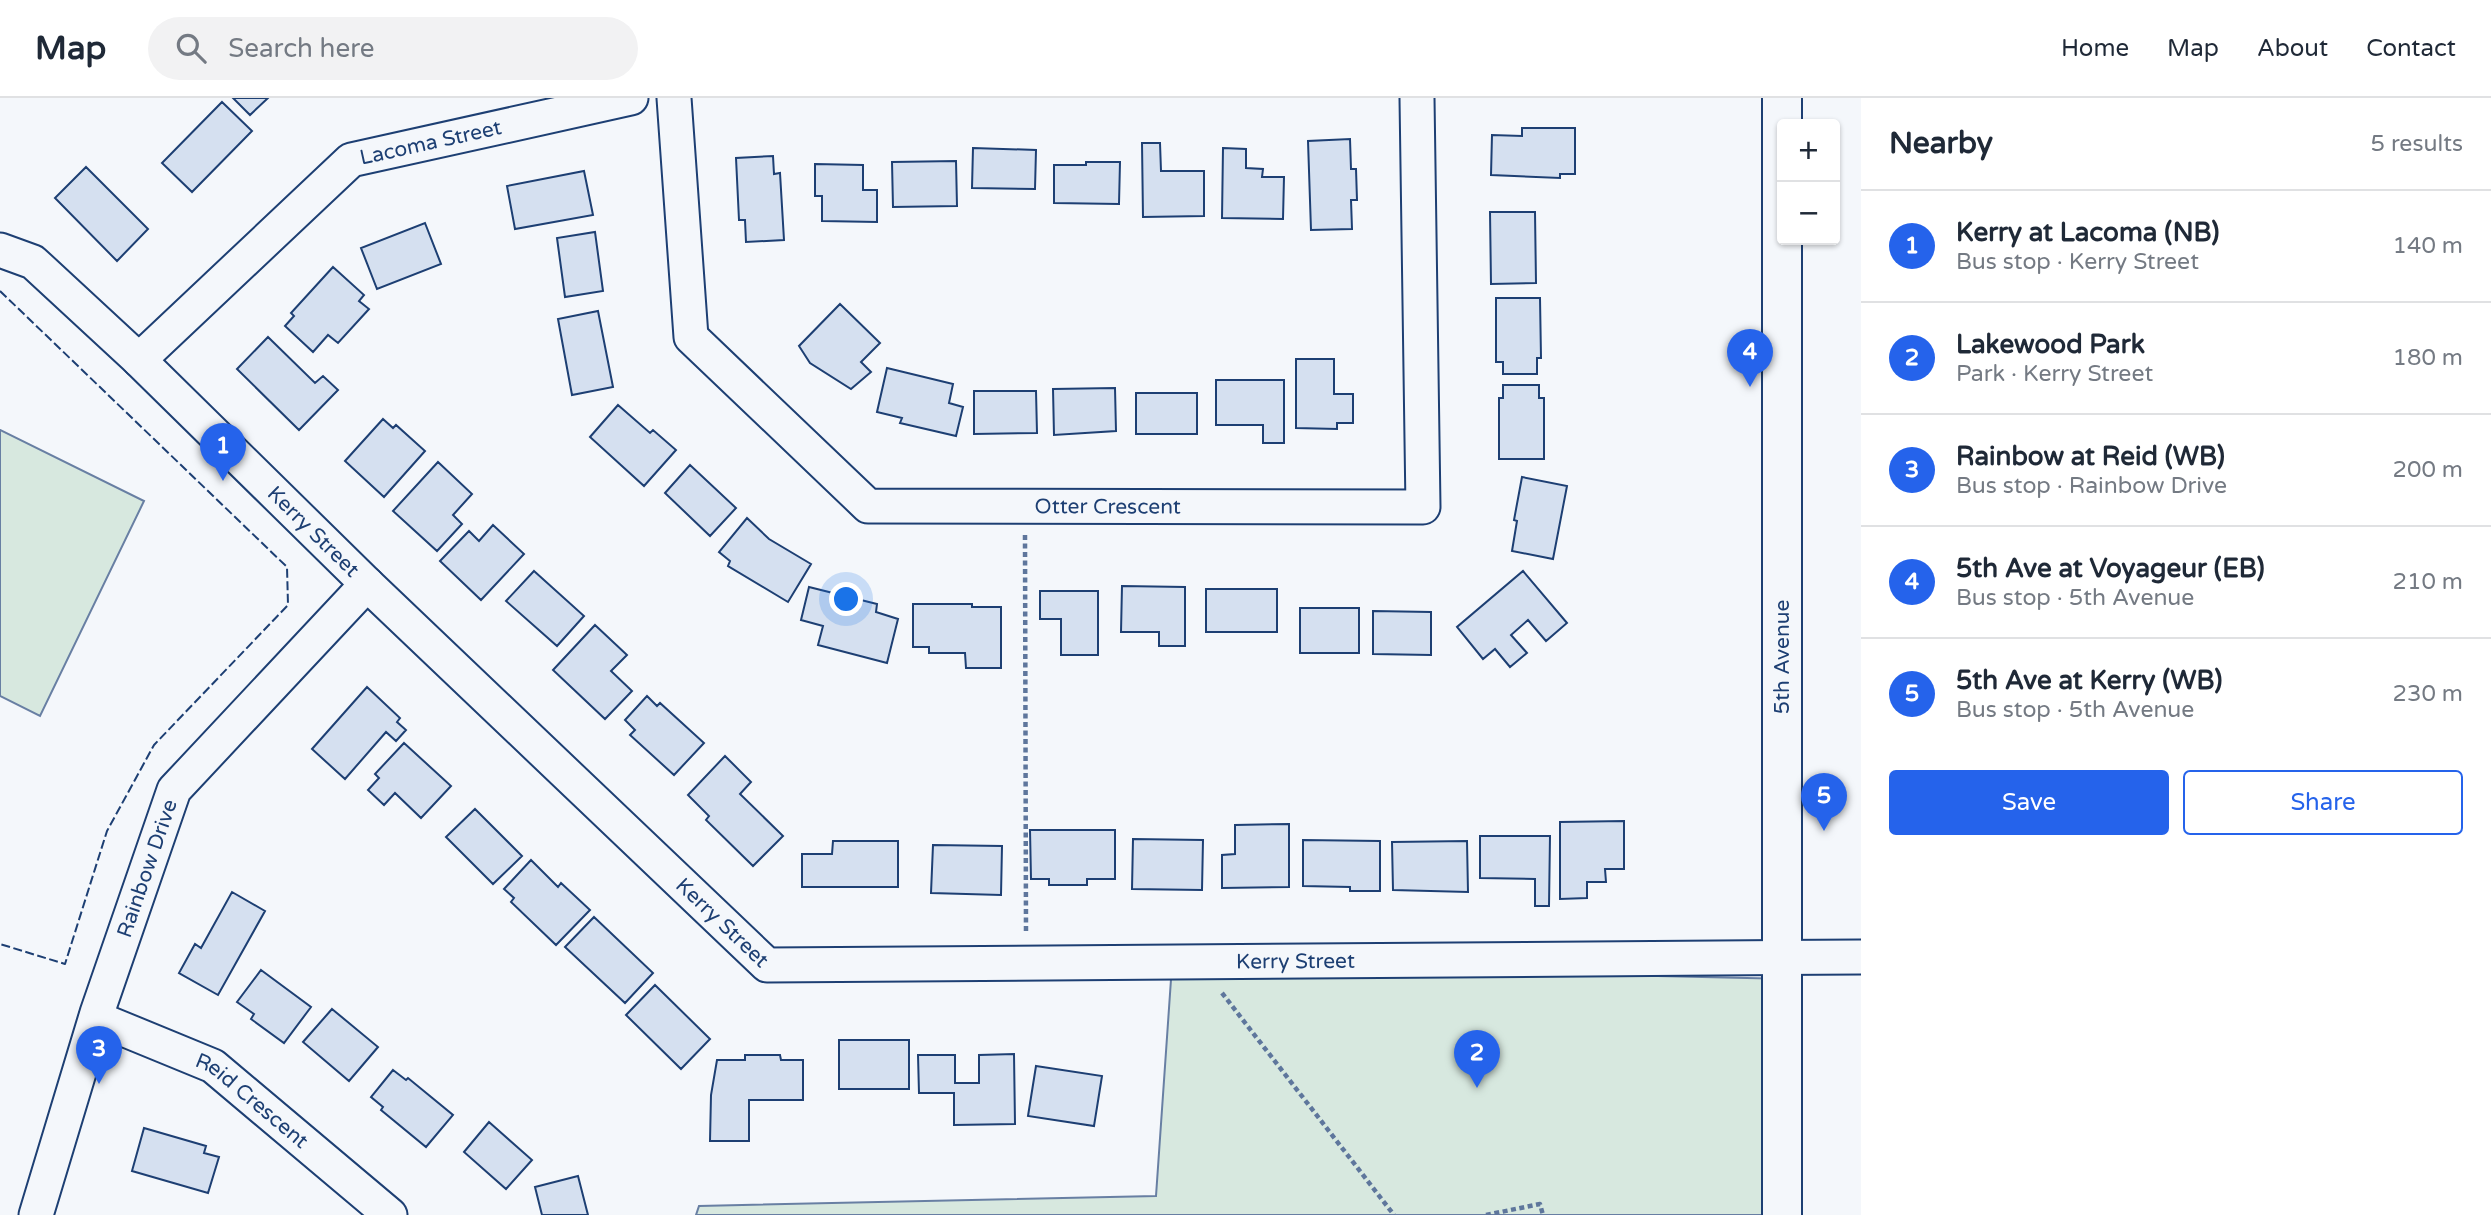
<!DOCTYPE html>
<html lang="en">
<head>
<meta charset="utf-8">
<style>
	:root { --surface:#fff; --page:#f2f2f3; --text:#1f2937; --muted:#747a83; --line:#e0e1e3; --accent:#2563eb }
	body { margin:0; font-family:"Varela Round",sans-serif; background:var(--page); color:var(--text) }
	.controls { position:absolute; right:21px; top:21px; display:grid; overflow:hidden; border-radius:7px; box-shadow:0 2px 5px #0004 }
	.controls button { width:63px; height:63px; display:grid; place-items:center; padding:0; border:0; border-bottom:2px solid var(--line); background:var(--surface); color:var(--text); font:35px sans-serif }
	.you { position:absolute; left:847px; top:502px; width:24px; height:24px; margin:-18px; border:5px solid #fff; border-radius:50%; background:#1a73e8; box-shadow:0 0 0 10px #1a73e833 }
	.badge { display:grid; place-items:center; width:46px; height:46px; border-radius:50%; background:var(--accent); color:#fff; font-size:23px; font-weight:700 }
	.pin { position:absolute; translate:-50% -58px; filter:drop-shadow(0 2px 4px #0008) }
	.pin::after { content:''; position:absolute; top:37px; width:24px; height:21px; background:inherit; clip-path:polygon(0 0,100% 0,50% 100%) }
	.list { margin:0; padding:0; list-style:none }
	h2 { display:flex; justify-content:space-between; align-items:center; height:91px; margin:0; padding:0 28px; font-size:30px }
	h2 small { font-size:23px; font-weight:400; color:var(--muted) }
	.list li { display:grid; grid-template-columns:46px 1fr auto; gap:21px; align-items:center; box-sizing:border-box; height:112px; padding:0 28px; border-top:2px solid var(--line) }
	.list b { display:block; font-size:26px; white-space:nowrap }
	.list p { margin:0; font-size:23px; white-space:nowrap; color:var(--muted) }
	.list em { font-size:23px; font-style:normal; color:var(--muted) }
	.actions { display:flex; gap:14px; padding:21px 28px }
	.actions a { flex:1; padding:16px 0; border:2px solid var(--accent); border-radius:7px; text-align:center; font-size:24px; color:var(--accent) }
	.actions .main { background:var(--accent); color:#fff }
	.icon { flex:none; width:38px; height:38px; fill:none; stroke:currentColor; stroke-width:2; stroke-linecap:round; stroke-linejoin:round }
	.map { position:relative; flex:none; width:1861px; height:1117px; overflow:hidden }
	header { display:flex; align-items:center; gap:42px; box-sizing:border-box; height:98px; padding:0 35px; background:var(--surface); border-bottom:2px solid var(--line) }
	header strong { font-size:33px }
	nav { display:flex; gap:38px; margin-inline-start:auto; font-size:24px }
	.search { width:490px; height:63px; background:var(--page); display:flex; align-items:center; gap:18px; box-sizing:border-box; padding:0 24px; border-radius:38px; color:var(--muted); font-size:26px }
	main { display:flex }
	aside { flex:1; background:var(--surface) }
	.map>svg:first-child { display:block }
</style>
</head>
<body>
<header>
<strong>Map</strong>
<div class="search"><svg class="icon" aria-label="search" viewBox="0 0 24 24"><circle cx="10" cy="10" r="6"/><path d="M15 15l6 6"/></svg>Search here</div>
<nav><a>Home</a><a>Map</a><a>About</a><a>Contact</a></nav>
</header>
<main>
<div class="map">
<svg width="1861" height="1117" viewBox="0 0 1861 1117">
	<rect width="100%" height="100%" fill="#f4f7fb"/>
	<path fill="#d7e8df" stroke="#687fa3" stroke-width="2" d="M0,332L144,403L40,618L0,598Z
		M1172,867L1791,881L1790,1117H696L699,1108L1156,1098Z"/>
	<path fill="#d5e0f0" stroke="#1d3f73" stroke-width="2" d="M233,0H268L250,17Z
		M222,4L252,33L192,94L162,65Z
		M1522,30H1575V76H1560V80L1491,77L1492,37L1522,38Z
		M1350,41L1351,71H1356L1357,102H1351L1352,131L1311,132L1308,43Z
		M1142,45H1160L1161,73H1204V118L1143,119Z
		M973,50L1036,52L1035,91L972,90Z
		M1223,50L1246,51V70L1263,71L1262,79H1284L1283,121L1222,120Z
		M773,58L774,76L780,75L784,142L746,144L745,122H739L736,60Z
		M956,63L957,108L893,109L892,64Z
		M1086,64H1120L1119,106L1054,105V67H1086Z
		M815,66L863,67V92H877V124L822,123V98H815Z
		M86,69L148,131L117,163L55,100Z
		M584,73L593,117L515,131L507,88Z
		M1490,114H1535L1536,185L1491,186Z
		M425,125L441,166L377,191L361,150Z
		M595,134L603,193L565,199L557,140Z
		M333,169L364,197L359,203L369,211L338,245L328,237L313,254L285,228L294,218L291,215Z
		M1496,200H1540L1541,260H1537V276H1503V264H1496Z
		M840,206L880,245L861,264L871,274L851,291L810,265L799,248Z
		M598,213L613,289L572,297L558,221Z
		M268,239L315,285L323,278L338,292L299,332L237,271Z
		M1296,261H1334V296H1353V325H1337V331L1296,330Z
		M887,270L953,286L949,305L963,309L956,338L900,325L902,320L877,314Z
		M1216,282H1284V345H1263V327H1216Z
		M1503,287H1539V300H1544V361H1499V300H1503Z
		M1115,290L1116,333L1054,337L1053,291Z
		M974,293H1036L1037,335L974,336Z
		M1136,295H1197V336H1136Z
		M618,307L650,335L653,332L676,352L644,388L590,339Z
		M383,321L393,330L396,327L425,353L384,399L345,363Z
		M438,364L472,396L453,417L462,426L437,453L393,413Z
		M690,367L736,410L710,438L665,395Z
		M1522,379L1567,388L1553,461L1512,453L1517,423L1514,422Z
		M747,420L769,441L811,466L788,504L728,468L730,463L719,454Z
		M493,427L524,456L481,502L440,463L469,433L479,443Z
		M534,473L584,518L557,548L506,503Z
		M1523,473L1567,525L1546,543L1528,522L1511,537L1527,555L1510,569L1495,551L1483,561L1457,529Z
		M1122,488L1185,489V548H1159V534H1121Z
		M809,489L877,506L876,514L898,521L887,565L818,547L823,528L801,522Z
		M1206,491H1277V534H1206Z
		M1040,493H1098V557H1061V521H1040Z
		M913,506H972V509H1001V570H966L965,555H929V549H913Z
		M1300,510H1359V555H1300Z
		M1373,513L1431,514V557L1373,556Z
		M595,527L627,557L611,573L632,593L605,621L553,572Z
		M367,589L400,620L397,624L406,632L396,643L386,634L345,681L312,651Z
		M647,598L657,608L660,605L704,645L674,677L630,637L635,632L625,622Z
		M404,645L451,688L421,720L395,695L384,707L368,692L379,680L375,676Z
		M725,658L751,684L740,696L783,738L753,768L706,722L709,718L688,697Z
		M475,711L522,758L493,786L446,739Z
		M1624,723V771H1605L1606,784H1587V800L1560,801V724Z
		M1289,726V789L1222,790V757L1235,756V727Z
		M1030,732H1115V781H1087V787H1049V781H1031Z
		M1480,738H1550L1549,808H1535V781L1480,780Z
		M1133,741L1203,742L1202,792L1132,791Z
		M1303,742L1380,743V793H1350V789L1303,788Z
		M833,743H898V789H802V756H832Z
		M1467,743L1468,794L1393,792L1392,744Z
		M933,747L1002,748L1001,797L931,795Z
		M531,762L558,789L561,785L590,812L556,847L511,804L514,800L504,791Z
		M232,794L265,813L218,897L179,875L195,846L201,850Z
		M594,819L653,875L625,905L565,849Z
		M261,872L311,909L284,945L251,921L254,916L237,904Z
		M655,887L710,941L681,971L626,917Z
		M332,911L378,949L349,983L303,944Z
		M839,942H909V991H839Z
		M1014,956L1015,1026L954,1027V995H919L918,957H955V985H979V957Z
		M745,957H780L781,962H803V1002H749V1043H710L711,997L717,962H745Z
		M1036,968L1102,978L1094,1028L1028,1018Z
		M393,972L406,982L408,980L453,1017L426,1049L381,1012L383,1009L371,999Z
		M489,1024L532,1062L506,1091L464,1054Z
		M144,1030L206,1048L204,1055L219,1059L208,1095L132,1073Z
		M578,1078L588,1117H542L535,1089Z"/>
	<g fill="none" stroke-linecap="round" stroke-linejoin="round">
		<g stroke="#1d3f73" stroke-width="37">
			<g id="minor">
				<path id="s1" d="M674,0L691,239L868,408L1423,409L1417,0"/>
				<path id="s2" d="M0,152L33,164L139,262L367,486L767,867L1861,859"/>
				<path id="s3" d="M139,262L351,62L631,0"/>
				<path id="s4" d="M96,920L213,968L390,1117"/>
				<path id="s5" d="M36,1117L97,915L174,692L367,486"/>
			</g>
		</g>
		<g stroke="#1d3f73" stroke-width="42">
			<path id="major" d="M1782,1117V0"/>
		</g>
		<path stroke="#5e769c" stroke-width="4.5" stroke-dasharray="5 3.5" stroke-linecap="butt" d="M1025,437L1026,834
			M1222,895L1394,1117
			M1486,1117L1540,1106L1543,1117"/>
		<use href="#minor" stroke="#f4f7fb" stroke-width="33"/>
		<use href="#major" stroke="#f4f7fb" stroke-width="38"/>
		<path stroke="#1d3f73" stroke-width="2" stroke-dasharray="9 3.5" stroke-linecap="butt" d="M0,193L287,469L288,507L154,647L107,733L65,866L0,846"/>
	</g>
	<g text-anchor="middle" stroke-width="5" stroke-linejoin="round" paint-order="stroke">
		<g font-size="21" fill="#1d3f73" stroke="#f4f7fb">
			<text dy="7" stroke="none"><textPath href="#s3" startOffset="373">Lacoma Street</textPath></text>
			<text dy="7" stroke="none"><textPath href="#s1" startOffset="724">Otter Crescent</textPath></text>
			<text dy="7" stroke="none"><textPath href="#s2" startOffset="424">Kerry Street</textPath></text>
			<text transform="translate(1782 559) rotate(-90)" y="7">5th Avenue</text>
			<text dy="7" stroke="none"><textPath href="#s5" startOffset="364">Rainbow Drive</textPath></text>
			<text dy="7" stroke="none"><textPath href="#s2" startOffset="990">Kerry Street</textPath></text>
			<text dy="7" stroke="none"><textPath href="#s2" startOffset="1580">Kerry Street</textPath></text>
			<text dy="7" stroke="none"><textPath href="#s4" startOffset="178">Reid Crescent</textPath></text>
		</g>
	</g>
</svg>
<div class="controls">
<button>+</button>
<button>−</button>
</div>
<div class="you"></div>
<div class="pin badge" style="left:223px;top:383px">1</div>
<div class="pin badge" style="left:1477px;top:990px">2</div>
<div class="pin badge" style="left:99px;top:986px">3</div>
<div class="pin badge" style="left:1750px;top:289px">4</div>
<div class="pin badge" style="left:1824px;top:733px">5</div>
</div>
<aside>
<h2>Nearby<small>5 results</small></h2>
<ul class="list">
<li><span class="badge">1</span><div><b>Kerry at Lacoma (NB)</b><p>Bus stop · Kerry Street</p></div><em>140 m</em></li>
<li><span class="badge">2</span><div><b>Lakewood Park</b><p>Park · Kerry Street</p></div><em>180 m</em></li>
<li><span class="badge">3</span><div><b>Rainbow at Reid (WB)</b><p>Bus stop · Rainbow Drive</p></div><em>200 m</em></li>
<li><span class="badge">4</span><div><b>5th Ave at Voyageur (EB)</b><p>Bus stop · 5th Avenue</p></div><em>210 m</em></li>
<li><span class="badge">5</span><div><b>5th Ave at Kerry (WB)</b><p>Bus stop · 5th Avenue</p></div><em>230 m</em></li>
</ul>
<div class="actions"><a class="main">Save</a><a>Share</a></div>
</aside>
</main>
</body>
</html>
